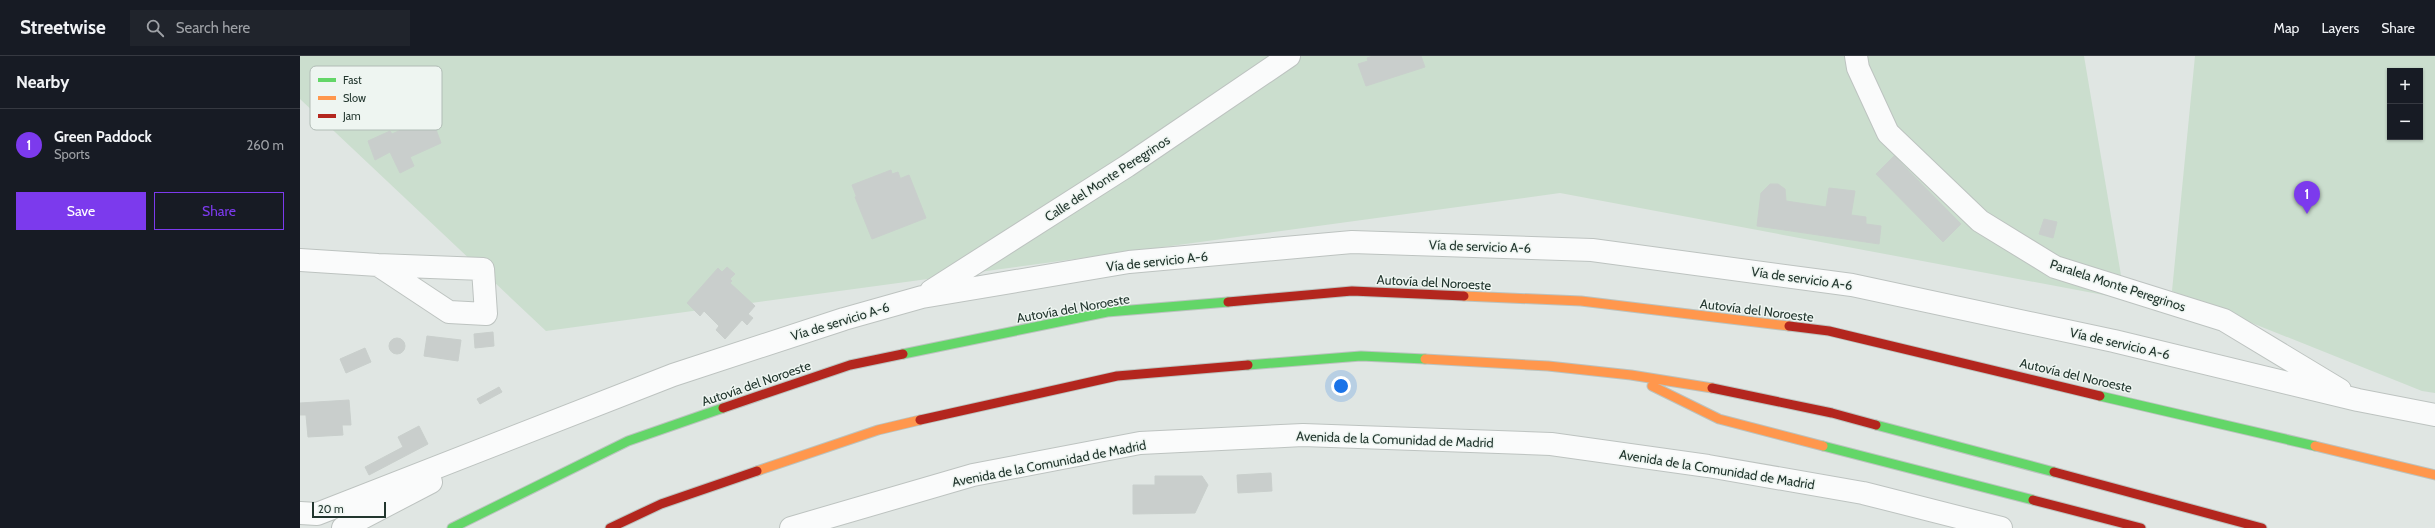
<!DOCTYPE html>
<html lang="en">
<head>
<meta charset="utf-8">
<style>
	:root { --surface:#171b24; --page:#20242c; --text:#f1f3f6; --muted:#9ea1a6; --line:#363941; --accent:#7c3aed }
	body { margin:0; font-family:Cabin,sans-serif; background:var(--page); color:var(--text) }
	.controls { position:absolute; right:12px; top:12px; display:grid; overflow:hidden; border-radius:0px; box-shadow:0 1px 3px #0004 }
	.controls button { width:36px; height:36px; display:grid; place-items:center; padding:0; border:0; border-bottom:1px solid var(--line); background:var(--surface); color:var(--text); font:20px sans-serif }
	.scale { position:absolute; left:12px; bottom:10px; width:74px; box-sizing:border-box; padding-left:4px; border:2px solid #22362e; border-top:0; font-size:11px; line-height:14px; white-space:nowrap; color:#22362e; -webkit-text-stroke:3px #eef5f1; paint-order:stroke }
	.you { position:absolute; left:1041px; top:330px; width:14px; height:14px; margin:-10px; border:3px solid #fff; border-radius:50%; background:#1a73e8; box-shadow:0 0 0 6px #1a73e833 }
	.badge { display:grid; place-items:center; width:26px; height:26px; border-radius:50%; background:var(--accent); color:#fff; font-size:13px; font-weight:700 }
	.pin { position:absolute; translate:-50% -33px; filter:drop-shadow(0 1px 2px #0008) }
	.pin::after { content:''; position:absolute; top:21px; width:14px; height:12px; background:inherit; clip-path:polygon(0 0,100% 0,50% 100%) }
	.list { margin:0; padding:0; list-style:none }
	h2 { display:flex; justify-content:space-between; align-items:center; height:52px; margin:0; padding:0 16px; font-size:17px }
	h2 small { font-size:13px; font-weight:400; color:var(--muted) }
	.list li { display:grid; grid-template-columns:26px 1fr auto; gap:12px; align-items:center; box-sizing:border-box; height:72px; padding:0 16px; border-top:1px solid var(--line) }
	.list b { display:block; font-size:15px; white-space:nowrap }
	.list p { margin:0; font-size:13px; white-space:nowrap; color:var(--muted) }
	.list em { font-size:13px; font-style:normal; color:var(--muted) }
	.actions { display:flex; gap:8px; padding:12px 16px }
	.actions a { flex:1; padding:9px 0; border:1px solid var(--accent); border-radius:0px; text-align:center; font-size:14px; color:var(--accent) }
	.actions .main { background:var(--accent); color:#fff }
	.icon { flex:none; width:22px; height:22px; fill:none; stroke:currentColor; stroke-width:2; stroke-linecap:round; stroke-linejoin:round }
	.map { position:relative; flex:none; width:2135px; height:472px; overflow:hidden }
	header { display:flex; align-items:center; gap:24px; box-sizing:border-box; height:56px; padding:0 20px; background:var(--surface); border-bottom:1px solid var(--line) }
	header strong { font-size:19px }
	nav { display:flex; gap:22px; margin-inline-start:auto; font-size:14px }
	.search { width:280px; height:36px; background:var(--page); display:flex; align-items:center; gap:10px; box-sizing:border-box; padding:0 14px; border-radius:0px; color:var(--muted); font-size:15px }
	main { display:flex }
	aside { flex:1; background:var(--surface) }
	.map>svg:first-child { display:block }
</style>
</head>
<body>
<header>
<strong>Streetwise</strong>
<div class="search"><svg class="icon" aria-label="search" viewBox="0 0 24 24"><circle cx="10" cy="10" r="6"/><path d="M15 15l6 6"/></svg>Search here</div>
<nav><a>Map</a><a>Layers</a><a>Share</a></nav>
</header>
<main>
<aside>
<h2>Nearby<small></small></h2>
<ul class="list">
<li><span class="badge">1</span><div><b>Green Paddock</b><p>Sports</p></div><em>260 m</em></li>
</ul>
<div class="actions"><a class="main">Save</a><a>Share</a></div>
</aside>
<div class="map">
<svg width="2135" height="472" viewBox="0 0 2135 472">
	<rect width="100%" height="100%" fill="#e0e6e3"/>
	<path fill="#cbdece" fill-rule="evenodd" d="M0,0H1784L1825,243L1260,137L246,275L0,43Z
		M1895,0H2135V337L2122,335L1872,235ZM2090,15H2120V81H2090Z"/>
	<path fill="#c9cecc" stroke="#c9cfcc" d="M1073,0H1121L1125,11L1066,30L1058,8L1068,5L1067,2Z
		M131,60L141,87L110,101L114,110L100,117L90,96L75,104L68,85L90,75L92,78Z
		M1594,100L1661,168L1643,186L1576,118Z
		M591,114L592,118L598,116L603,130L611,127L623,158L571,178L552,129Z
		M609,119L626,162L572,183L555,141Z
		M1470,128H1478L1485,133L1486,145L1526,151L1529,132L1555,135L1551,159L1566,161V168L1581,170L1579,188L1457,170L1461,137Z
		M1744,163L1757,166L1753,182L1739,178Z
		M427,211L435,218L430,223L432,225L430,227L455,250L448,258L453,262L447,269L442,264L425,283L416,274L419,270L404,255L400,260L387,247L418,212L422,216Z
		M193,276L194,290L175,292L174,278Z
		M127,280L161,284L158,305L124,300Z
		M89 290a8 8 0 1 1 16 0a8 8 0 1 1-16 0Z
		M65,292L71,306L46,317L40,303Z
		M199,331L202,336L180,348L177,343Z
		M49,344L51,369H42L43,379L8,381L6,359H0V347Z
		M119,370L128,388L69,419L65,411L103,391L98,381Z
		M971,417L972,435L938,437L937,419Z
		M855,420H902L908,429L895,457L833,458V429H855Z"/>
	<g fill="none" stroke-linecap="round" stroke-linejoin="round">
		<g stroke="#bdc3c0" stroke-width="24">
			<path id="street" d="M1556,0L1558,12L1588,77L1680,165L1755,211L1924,264L2040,334
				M0,204L78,209L183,213L186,258L149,256L78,209
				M631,235L827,110L989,0
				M0,457L17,458L373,319L544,263L622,241L829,206L1052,186L1292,194L1552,229L1814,285L2058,344L2135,359
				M43,472L131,426
				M491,472L673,419L840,387L1003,379L1251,388L1408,410L1563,437L1701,472"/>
		</g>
		<g stroke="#bbc3bf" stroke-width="11">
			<path id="fast" d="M603,298L807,256L928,246
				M948,309L1061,300L1125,303
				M1800,340L2015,390
				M1576,369L1754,416
				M1523,390L1733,444
				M152,472L328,385L423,352"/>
		</g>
		<g stroke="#bbc3bf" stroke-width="11">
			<path id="slow" d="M1164,240L1281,245L1489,270
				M1125,303L1248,310L1331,319L1412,332
				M1352,330L1419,363L1523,390
				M2015,390L2135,419
				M457,415L578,374L620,364"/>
		</g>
		<g stroke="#bbc3bf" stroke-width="11">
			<path id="jam" d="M928,246L1052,235L1164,240
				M1489,270L1529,275L1800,340
				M1412,332L1532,357L1576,369
				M423,352L550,309L603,298
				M620,364L817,320L948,309
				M1754,416L1962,472
				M1733,444L1841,472
				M310,472L361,448L457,415"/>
		</g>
		<use href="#street" stroke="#fafbfb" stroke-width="22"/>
		<use href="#fast" stroke="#63d668" stroke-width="9"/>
		<use href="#slow" stroke="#ff974d" stroke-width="9"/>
		<use href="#jam" stroke="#b3261e" stroke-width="9"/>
	</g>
	<g text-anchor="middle" stroke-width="3" stroke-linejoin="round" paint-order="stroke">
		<g font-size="13" fill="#22362e" stroke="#eef5f1">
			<text transform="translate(807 122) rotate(-33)" y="5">Calle del Monte Peregrinos</text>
			<text transform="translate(1180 190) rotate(2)" y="5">Vía de servicio A-6</text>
			<text transform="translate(857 205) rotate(-6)" y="5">Vía de servicio A-6</text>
			<text transform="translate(1502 222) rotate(8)" y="5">Vía de servicio A-6</text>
			<text transform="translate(1134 226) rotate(3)" y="5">Autovía del Noroeste</text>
			<text transform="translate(1818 229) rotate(18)" y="5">Paralela Monte Peregrinos</text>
			<text transform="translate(773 252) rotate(-10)" y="5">Autovía del Noroeste</text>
			<text transform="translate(1457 254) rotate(7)" y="5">Autovía del Noroeste</text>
			<text transform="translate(540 265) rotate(-17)" y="5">Vía de servicio A-6</text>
			<text transform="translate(1820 287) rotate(13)" y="5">Vía de servicio A-6</text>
			<text transform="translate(1776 319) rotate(13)" y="5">Autovía del Noroeste</text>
			<text transform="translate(456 327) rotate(-19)" y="5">Autovía del Noroeste</text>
			<text transform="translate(1095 383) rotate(2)" y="5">Avenida de la Comunidad de Madrid</text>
			<text transform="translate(749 407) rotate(-11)" y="5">Avenida de la Comunidad de Madrid</text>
			<text transform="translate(1417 413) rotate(9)" y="5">Avenida de la Comunidad de Madrid</text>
		</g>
	</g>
	<rect x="10" y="10" width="132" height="64" rx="6" fill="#eef5f1" stroke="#b1bcb6" stroke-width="1"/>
	<rect x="18" y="22" width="18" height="4" fill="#63d668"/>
	<rect x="18" y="40" width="18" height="4" fill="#ff974d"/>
	<rect x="18" y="58" width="18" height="4" fill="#b3261e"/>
	<g font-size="11" fill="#22362e">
		<text x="43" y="28">Fast</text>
		<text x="43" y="46">Slow</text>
		<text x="43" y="64">Jam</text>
	</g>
</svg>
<div class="controls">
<button>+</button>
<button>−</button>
</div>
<div class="scale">20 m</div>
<div class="you"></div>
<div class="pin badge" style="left:2007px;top:158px">1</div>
</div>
</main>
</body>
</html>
